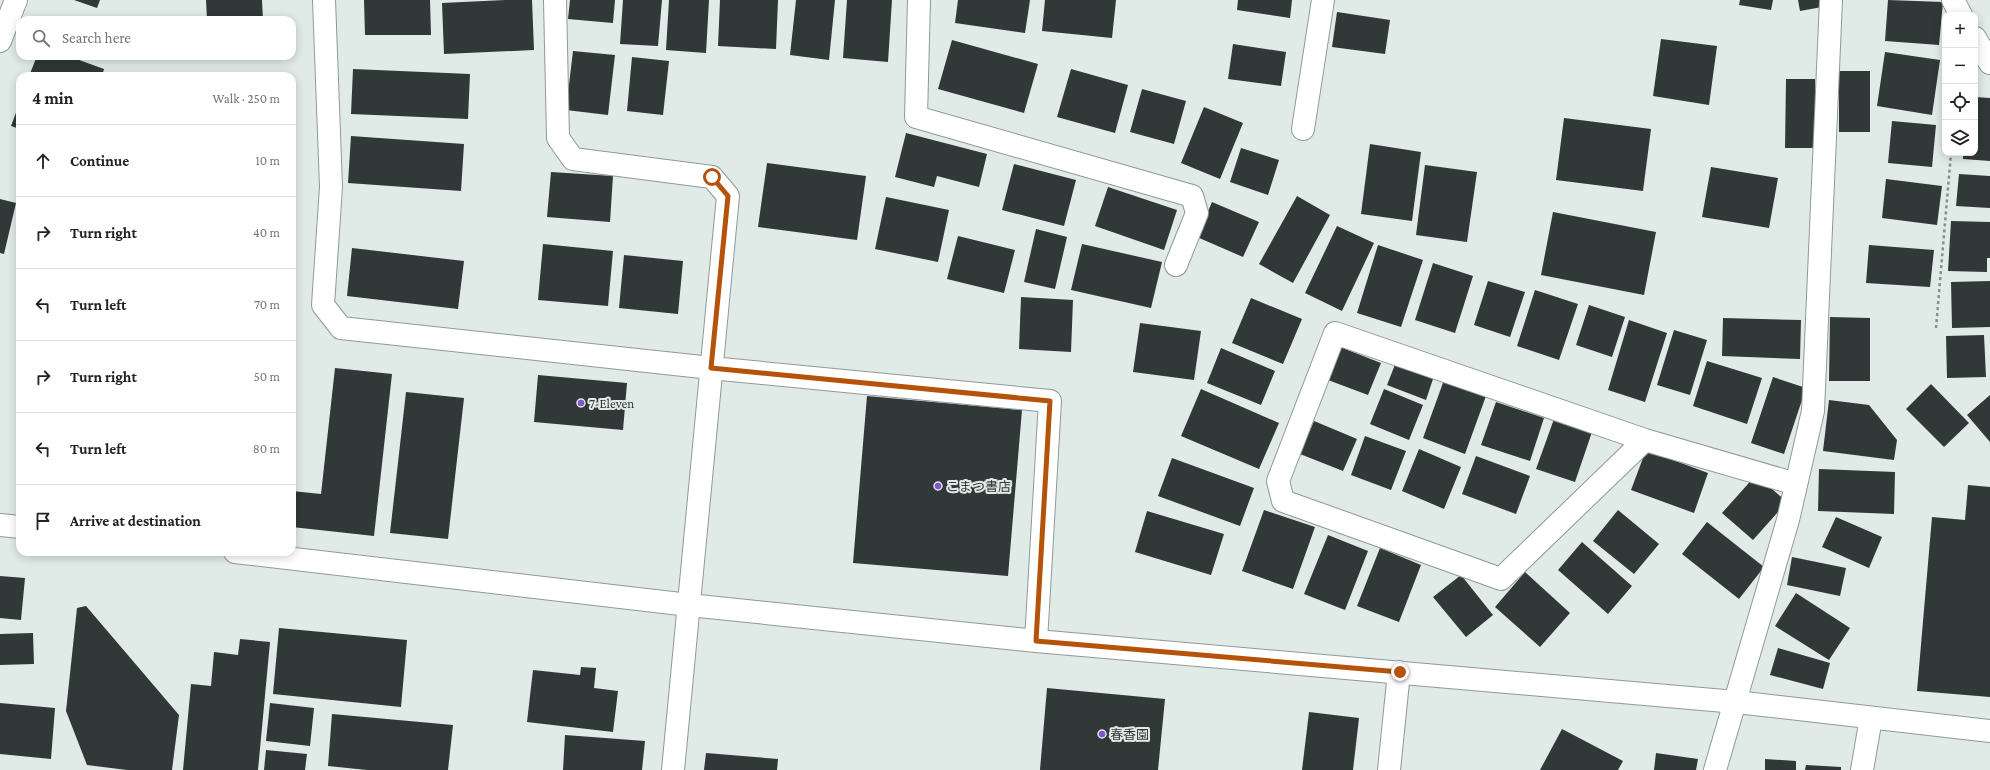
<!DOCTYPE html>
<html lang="en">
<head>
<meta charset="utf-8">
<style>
	:root { --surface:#fff; --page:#f2f2f2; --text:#222; --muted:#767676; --line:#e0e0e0 }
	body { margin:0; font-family:"Crimson Pro","Noto Sans JP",serif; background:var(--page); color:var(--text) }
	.controls { position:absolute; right:12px; top:12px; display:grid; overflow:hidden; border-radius:8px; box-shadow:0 2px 10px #0003 }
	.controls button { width:36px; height:36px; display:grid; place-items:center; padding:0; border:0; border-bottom:1px solid var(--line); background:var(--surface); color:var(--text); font:20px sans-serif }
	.stop { position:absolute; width:12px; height:12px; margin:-9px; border:3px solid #b45309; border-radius:50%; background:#fff }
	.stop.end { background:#b45309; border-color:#fff; box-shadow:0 1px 4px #0008 }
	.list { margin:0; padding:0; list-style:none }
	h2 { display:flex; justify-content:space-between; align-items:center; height:52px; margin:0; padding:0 16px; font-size:17px }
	h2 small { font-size:13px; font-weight:400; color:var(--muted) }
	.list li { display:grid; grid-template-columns:26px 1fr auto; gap:12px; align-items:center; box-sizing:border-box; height:72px; padding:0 16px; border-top:1px solid var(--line) }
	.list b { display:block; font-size:15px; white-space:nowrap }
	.list em { font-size:13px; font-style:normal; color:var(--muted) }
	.icon { flex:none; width:22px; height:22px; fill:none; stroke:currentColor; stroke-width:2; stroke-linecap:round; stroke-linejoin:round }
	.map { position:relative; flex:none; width:1990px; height:770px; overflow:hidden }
	.search { position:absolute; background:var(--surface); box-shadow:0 2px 10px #0003; left:16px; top:16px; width:280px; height:44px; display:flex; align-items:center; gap:10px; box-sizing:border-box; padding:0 14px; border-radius:12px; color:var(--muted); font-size:15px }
	.panel { position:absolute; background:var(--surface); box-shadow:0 2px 10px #0003; left:16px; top:72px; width:280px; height:484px; border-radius:12px }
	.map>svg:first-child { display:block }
</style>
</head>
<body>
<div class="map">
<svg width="1990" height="770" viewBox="0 0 1990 770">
	<rect width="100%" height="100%" fill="#e0eae7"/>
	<path fill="#303838" d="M74,0H100L97,8Z
		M206,0H262L263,20H207Z
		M364,0H430L431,35H365Z
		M505,0H532L534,50L444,54L442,3Z
		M570,0H615L613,23L568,19Z
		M623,0H662L658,46L620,44Z
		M669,0H709L706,53L666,50Z
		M720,0H778L776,49L718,46Z
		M796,0H835L829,60L790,55Z
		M847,0H892L888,62L843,58Z
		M958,0H1030L1025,33L955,23Z
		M1045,0H1116L1112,38L1042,31Z
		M1238,0H1292L1290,18L1237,10Z
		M1740,0H1773L1771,10L1739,5Z
		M1798,0H1821L1822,7L1800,11Z
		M1888,0L1943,2L1939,45L1885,41Z
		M1337,12L1390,20L1385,54L1332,47Z
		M1661,39L1717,46L1709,105L1653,96Z
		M952,40L1038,64L1024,113L938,89Z
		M1233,44L1286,52L1281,86L1228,79Z
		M573,51L615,55L608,115L566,110Z
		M1885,52L1940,60L1932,115L1877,106Z
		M37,56H68L104,69L102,76H29Z
		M632,57L669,61L663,115L627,111Z
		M353,69L470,74L468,119L351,114Z
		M1071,69L1128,85L1115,133L1057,117Z
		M1839,71H1870V132H1839Z
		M1786,79H1815V148H1785Z
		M1142,89L1186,101L1174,144L1130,132Z
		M1975,97L1990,98V161L1963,159V153H1975Z
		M20,102V129L11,126Z
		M1204,107L1243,123L1220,179L1181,163Z
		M1564,118L1651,129L1643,191L1556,180Z
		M1892,121L1936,125L1932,167L1888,163Z
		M906,133L987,154L979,187L937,176L934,187L895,177Z
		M351,136L464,144L461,191L348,183Z
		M1370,144L1421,152L1412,221L1361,214Z
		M1241,148L1279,160L1268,195L1230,182Z
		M767,163L866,176L857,240L758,227Z
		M1014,164L1076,180L1064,226L1002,210Z
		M1425,165L1477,172L1467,242L1416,235Z
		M1711,167L1778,178L1769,228L1702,217Z
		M551,172L613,176L610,222L547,217Z
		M1959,174L1990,176V208L1956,206Z
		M1886,179L1942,186L1937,225L1882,218Z
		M1108,187L1177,210L1164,250L1095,226Z
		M1297,196L1330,215L1293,283L1259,264Z
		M886,197L949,210L938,262L875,249Z
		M0,199L16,203L4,254L0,253Z
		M1212,202L1259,222L1243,257L1197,237Z
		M1553,212L1656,232L1644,295L1541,275Z
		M1951,221L1990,222V258H1987V272L1948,271Z
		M1337,226L1374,243L1342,311L1305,293Z
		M1036,229L1067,237L1055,289L1024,282Z
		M958,236L1015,250L1004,293L947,279Z
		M543,244L613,251L608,306L538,300Z
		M1082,244L1162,262L1151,308L1071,290Z
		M1378,245L1423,260L1401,327L1357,313Z
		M1869,245L1934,250L1930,287L1866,283Z
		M352,248L464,261L458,309L347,296Z
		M624,255L683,261L678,314L619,308Z
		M1433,263L1473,276L1455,333L1415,320Z
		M1488,281L1525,292L1510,337L1474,325Z
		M1990,281V327L1952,328L1951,282Z
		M1535,290L1578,304L1559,360L1517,346Z
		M1021,297L1073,300L1071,352L1019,349Z
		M1251,298L1302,319L1283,364L1232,343Z
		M1589,305L1625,317L1612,357L1576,345Z
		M1830,317L1870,318V381H1829Z
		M1723,318L1801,320L1800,359L1722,356Z
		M1629,320L1667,333L1645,402L1608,390Z
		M1140,323L1201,331L1194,380L1133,372Z
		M1674,330L1707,340L1690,395L1657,385Z
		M1984,335L1986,377L1947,378L1946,336Z
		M1340,347L1381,363L1368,395L1328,380Z
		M1221,348L1275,371L1261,405L1207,383Z
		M1707,361L1762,378L1747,424L1693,406Z
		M1396,362L1434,376L1426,400L1387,385Z
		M335,368L392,374L374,536L292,527V491L321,494Z
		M538,375L627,383L623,430L534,422Z
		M1773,377L1806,388L1784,454L1751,443Z
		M1444,380L1486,396L1465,454L1423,438Z
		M1931,384L1969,423L1944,447L1906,409Z
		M1201,389L1279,423L1259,469L1181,436Z
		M1384,389L1423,405L1409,440L1370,424Z
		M406,392L464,398L448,539L390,533Z
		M1990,395V442L1967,415Z
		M867,396L1022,410L1008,576L853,563Z
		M1829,400L1869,405L1897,440L1894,460L1823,451Z
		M1496,402L1544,418L1530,461L1481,445Z
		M1554,419L1592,432L1575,482L1536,469Z
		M1314,421L1357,439L1343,471L1300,454Z
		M1365,436L1406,451L1391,490L1351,475Z
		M1419,449L1461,467L1444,509L1402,491Z
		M1646,450L1708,473L1694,513L1631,490Z
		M1476,456L1530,476L1516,514L1462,494Z
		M1172,458L1254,488L1240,526L1158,496Z
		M1819,469L1895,472L1894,514L1818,511Z
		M1756,475L1787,502L1753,540L1722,513Z
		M1968,485L1990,487V697L1917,691L1932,517L1965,520Z
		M1264,510L1315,527L1293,589L1242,571Z
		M1618,510L1659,544L1634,574L1593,541Z
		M1147,511L1224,534L1211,575L1135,552Z
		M1836,517L1882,537L1869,568L1822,547Z
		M1707,522L1764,567L1739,599L1682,554Z
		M1328,535L1368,551L1345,610L1304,594Z
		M1582,542L1632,586L1608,614L1558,570Z
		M1380,548L1421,565L1399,622L1357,606Z
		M1792,557L1846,568L1840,596L1787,585Z
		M1525,572L1570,613L1540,647L1495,607Z
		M1461,575L1493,615L1466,637L1433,597Z
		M0,576L25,578L21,620L0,618Z
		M1796,593L1850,628L1829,660L1775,626Z
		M86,606L179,715L172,770H127L87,765L66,711L77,608Z
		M279,628L407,640L401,707L273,694Z
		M33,633L34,664L0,665V634Z
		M240,639L270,642L258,770H183L191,684L211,686L214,652L238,655Z
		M1778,648L1830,663L1823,689L1770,675Z
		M581,667L596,668L594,688L618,691L613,732L527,722L533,670L580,675Z
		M1047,688L1165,699L1158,770H1040Z
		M0,703L55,708L51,759L0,754Z
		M270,703L314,708L310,746L266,741Z
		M1309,712L1359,718L1353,770H1302Z
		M332,714L453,725L448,770H367L328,766Z
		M1562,729L1623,761L1618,770H1540Z
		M565,735L645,741L642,770H563Z
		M266,750L307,754L305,770H264Z
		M706,753L778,759L777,770H704Z
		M1656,753L1698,759L1696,770H1654Z
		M1765,759L1796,761V770H1765Z
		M1806,765L1841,767V770H1805Z"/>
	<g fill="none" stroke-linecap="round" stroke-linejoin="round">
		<g stroke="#909996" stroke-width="24">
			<path id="minor" d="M324,0L331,187L323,305L341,328L711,368L1050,401L1036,641
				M555,0L558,138L573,159L712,177L728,196L673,770
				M919,0L916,117L1192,196L1197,213L1176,265
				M1953,0L1961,15
				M1975,38L1990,63
				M1303,129L1323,0
				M1645,440L1501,579L1283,501L1278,481L1335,333L1645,440L1796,484
				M0,525L20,527
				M235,552L689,605L1036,641L1736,702L1990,731
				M1389,770L1399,672
				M1715,770L1788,520L1813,411L1831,0
				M1862,770L1871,718"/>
		</g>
		<g stroke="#909996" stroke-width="24">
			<path id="major" d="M0,41L16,0"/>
		</g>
		<path stroke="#878d8b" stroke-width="2.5" stroke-dasharray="3 3" stroke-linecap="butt" d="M1936,328L1951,153"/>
		<use href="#minor" stroke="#fff" stroke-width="22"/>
		<use href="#major" stroke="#fff" stroke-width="22"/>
	</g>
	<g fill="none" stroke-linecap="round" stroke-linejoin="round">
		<path stroke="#b45309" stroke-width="5" d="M712,177L728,196L711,368L1050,401L1036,641L1400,672"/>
	</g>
	<g fill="#8055ce" stroke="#e0eae7" stroke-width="1.5">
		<circle cx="581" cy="403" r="4"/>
		<circle cx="938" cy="486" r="4"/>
		<circle cx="1102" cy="734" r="4"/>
	</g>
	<g text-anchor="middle" stroke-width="4" stroke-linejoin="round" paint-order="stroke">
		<g font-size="13" fill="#333735" stroke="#e0eae7" text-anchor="start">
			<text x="589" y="408">7-Eleven</text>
			<text x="946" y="491">こまつ書店</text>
			<text x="1110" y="739">春香園</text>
		</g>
	</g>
</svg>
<div class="controls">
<button>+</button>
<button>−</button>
<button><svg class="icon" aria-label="locate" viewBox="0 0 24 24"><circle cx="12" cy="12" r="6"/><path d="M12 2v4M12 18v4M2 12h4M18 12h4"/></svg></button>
<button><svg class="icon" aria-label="layers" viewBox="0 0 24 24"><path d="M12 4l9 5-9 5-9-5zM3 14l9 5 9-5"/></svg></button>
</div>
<div class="stop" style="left:712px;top:177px"></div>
<div class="stop end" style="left:1400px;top:672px"></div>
<div class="search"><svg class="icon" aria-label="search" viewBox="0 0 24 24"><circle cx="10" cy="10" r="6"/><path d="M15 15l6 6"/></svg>Search here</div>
<section class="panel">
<h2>4 min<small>Walk · 250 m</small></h2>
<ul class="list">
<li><svg class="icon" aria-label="ahead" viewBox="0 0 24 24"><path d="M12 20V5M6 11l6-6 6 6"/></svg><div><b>Continue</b></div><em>10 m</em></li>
<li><svg class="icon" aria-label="right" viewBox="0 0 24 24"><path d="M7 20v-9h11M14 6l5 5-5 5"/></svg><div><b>Turn right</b></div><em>40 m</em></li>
<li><svg class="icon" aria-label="left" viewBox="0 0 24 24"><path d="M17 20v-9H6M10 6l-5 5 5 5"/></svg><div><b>Turn left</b></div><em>70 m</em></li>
<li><svg class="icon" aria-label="right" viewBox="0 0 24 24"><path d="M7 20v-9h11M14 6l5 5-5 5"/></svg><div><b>Turn right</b></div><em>50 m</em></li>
<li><svg class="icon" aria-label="left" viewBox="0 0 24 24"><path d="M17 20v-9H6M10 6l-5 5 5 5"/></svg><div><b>Turn left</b></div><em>80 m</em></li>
<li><svg class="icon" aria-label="arrive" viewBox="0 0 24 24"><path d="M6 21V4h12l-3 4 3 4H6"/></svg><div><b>Arrive at destination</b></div></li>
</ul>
</section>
</div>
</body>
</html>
